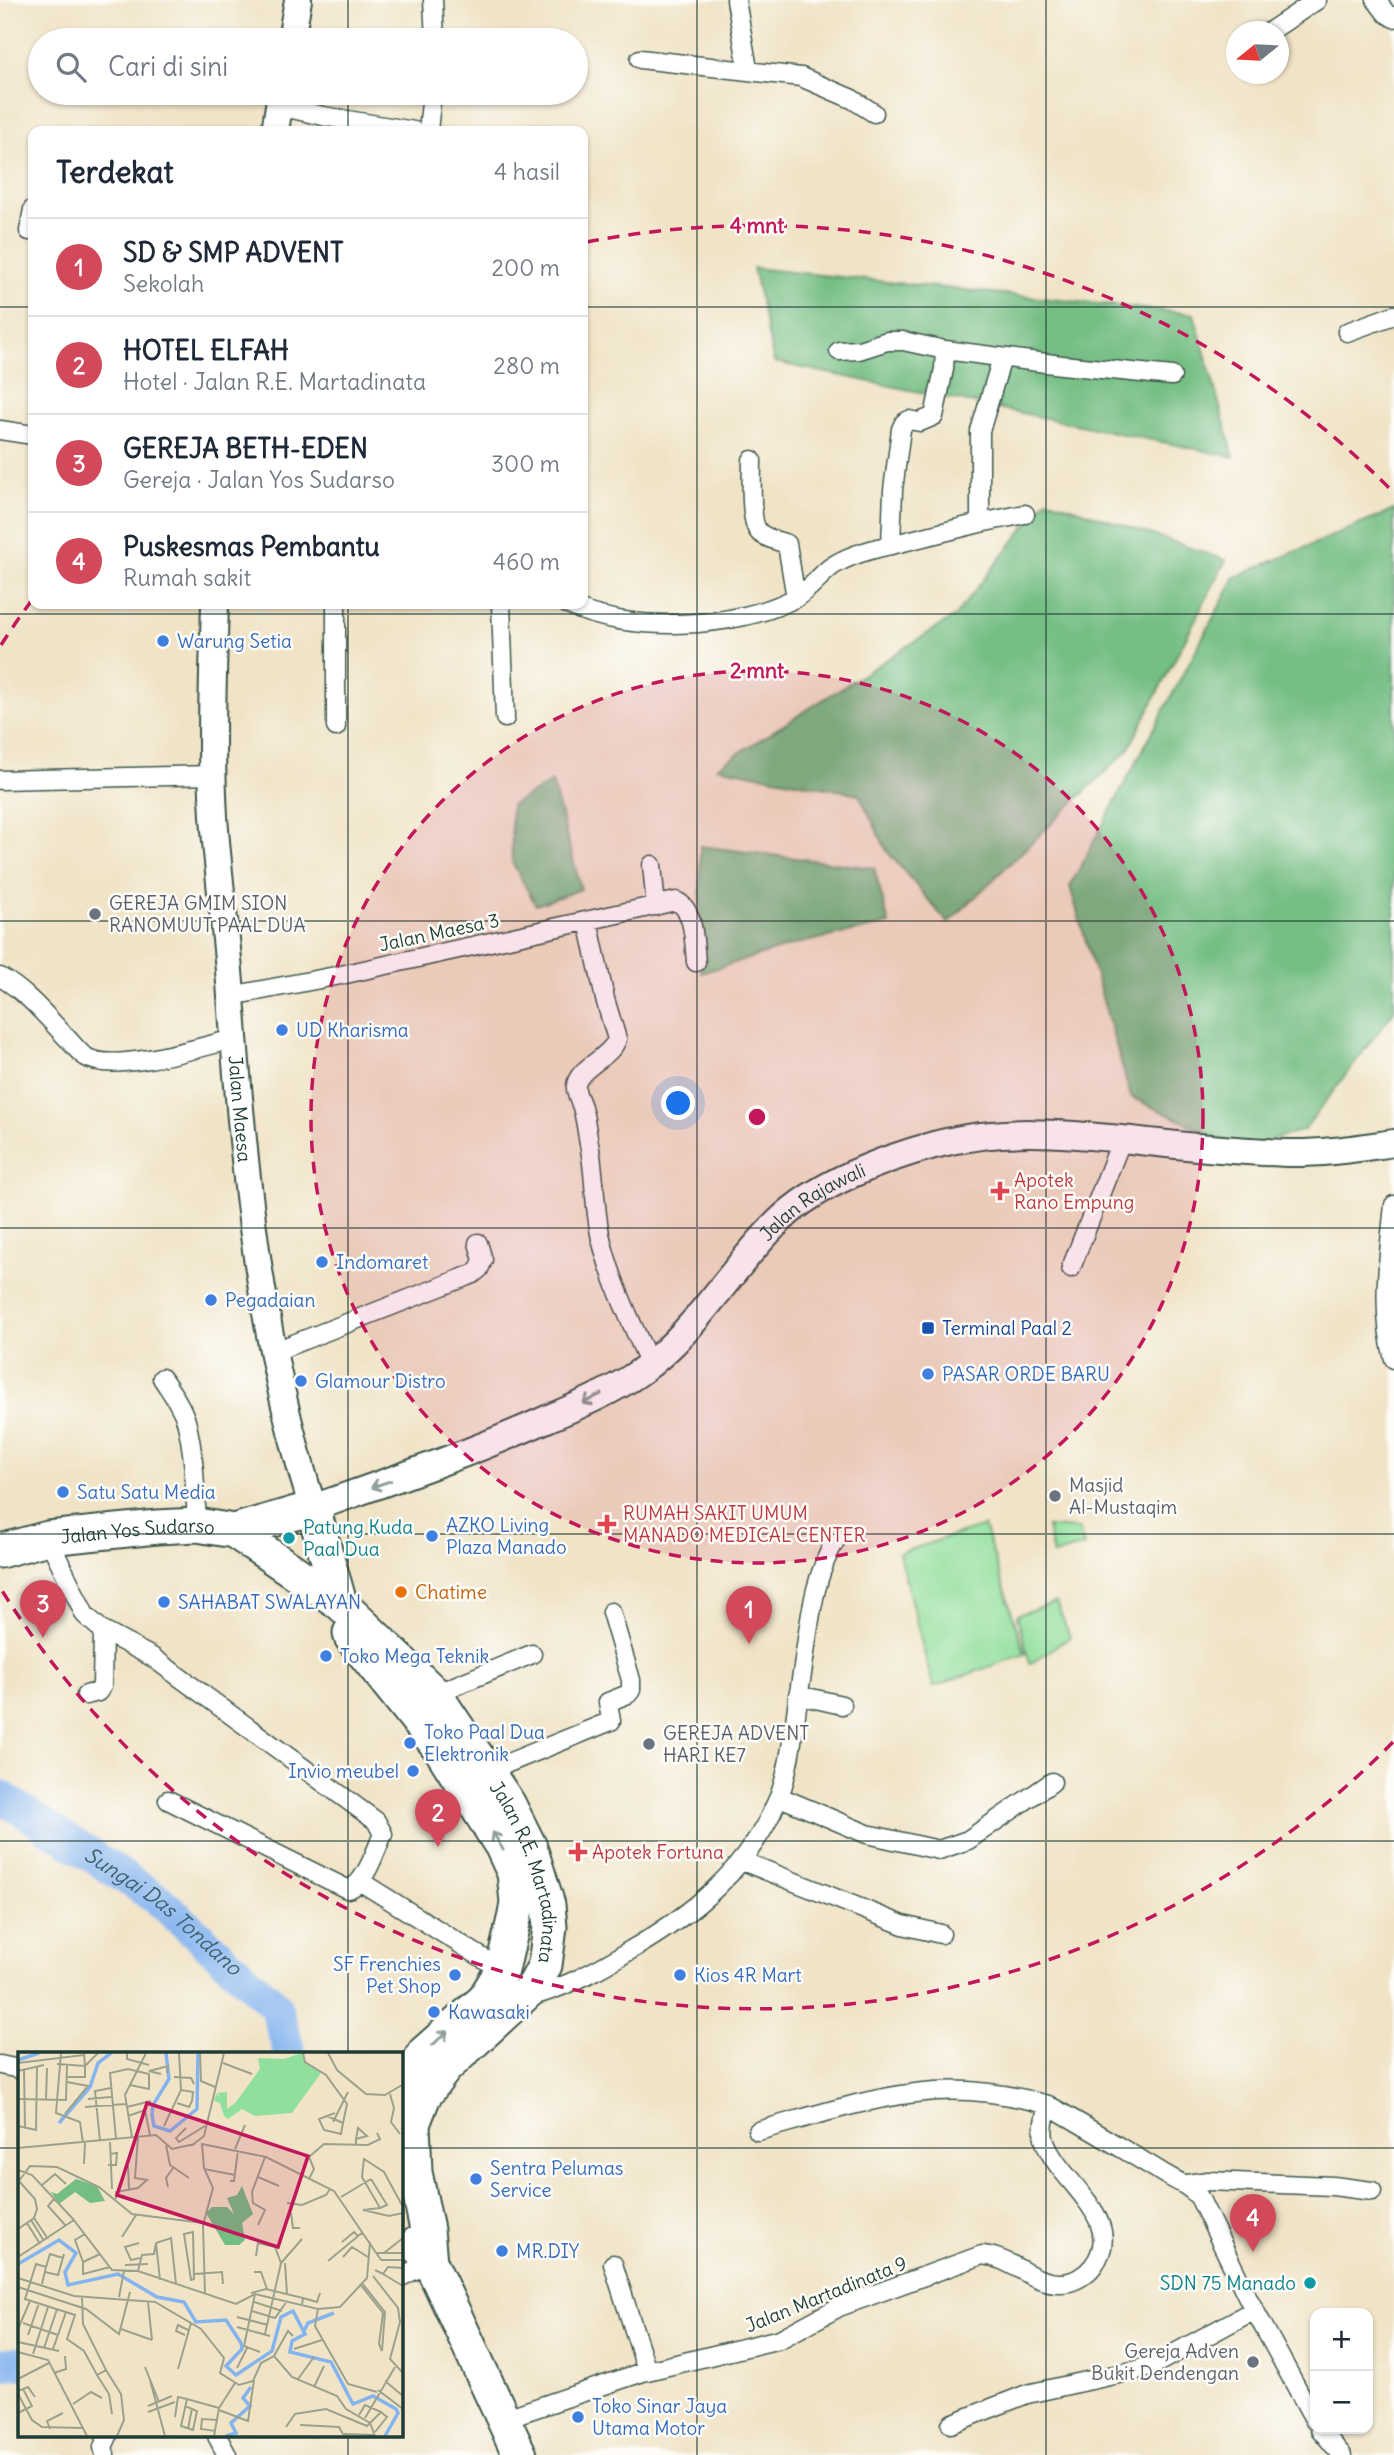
<!DOCTYPE html>
<html lang="id">
<head>
<meta charset="utf-8">
<style>
	:root { --surface:#fff; --page:#f2f2f3; --text:#1f2937; --muted:#747a83; --line:#e0e1e3; --accent:#d1495b }
	body { margin:0; font-family:Delius,sans-serif; background:var(--page); color:var(--text) }
	.controls { position:absolute; right:21px; bottom:21px; display:grid; overflow:hidden; border-radius:14px; box-shadow:0 2px 5px #0004 }
	.controls button { width:63px; height:63px; display:grid; place-items:center; padding:0; border:0; border-bottom:2px solid var(--line); background:var(--surface); color:var(--text); font:35px sans-serif }
	.compass { position:absolute; left:1226px; top:21px; width:63px; height:63px; border-radius:50%; background:var(--surface); box-shadow:0 2px 5px #0004; rotate:252deg }
	.you { position:absolute; left:679px; top:1104px; width:24px; height:24px; margin:-18px; border:5px solid #fff; border-radius:50%; background:#1a73e8; box-shadow:0 0 0 10px #1a73e833 }
	.badge { display:grid; place-items:center; width:46px; height:46px; border-radius:50%; background:var(--accent); color:#fff; font-size:23px; font-weight:700 }
	.pin { position:absolute; translate:-50% -58px; filter:drop-shadow(0 2px 4px #0008) }
	.pin::after { content:''; position:absolute; top:37px; width:24px; height:21px; background:inherit; clip-path:polygon(0 0,100% 0,50% 100%) }
	.list { margin:0; padding:0; list-style:none }
	h2 { display:flex; justify-content:space-between; align-items:center; height:91px; margin:0; padding:0 28px; font-size:30px }
	h2 small { font-size:23px; font-weight:400; color:var(--muted) }
	.list li { display:grid; grid-template-columns:46px 1fr auto; gap:21px; align-items:center; box-sizing:border-box; height:98px; padding:0 28px; border-top:2px solid var(--line) }
	.list b { display:block; font-size:26px; white-space:nowrap }
	.list p { margin:0; font-size:23px; white-space:nowrap; color:var(--muted) }
	.list em { font-size:23px; font-style:normal; color:var(--muted) }
	.icon { flex:none; width:38px; height:38px; fill:none; stroke:currentColor; stroke-width:2; stroke-linecap:round; stroke-linejoin:round }
	.map { position:relative; flex:none; width:1394px; height:2455px; overflow:hidden }
	.search { position:absolute; background:var(--surface); box-shadow:0 2px 5px #0004; left:28px; top:28px; width:560px; height:77px; display:flex; align-items:center; gap:18px; box-sizing:border-box; padding:0 24px; border-radius:38px; color:var(--muted); font-size:26px }
	.panel { position:absolute; background:var(--surface); box-shadow:0 2px 5px #0004; left:28px; top:126px; width:560px; height:483px; border-radius:14px }
	.map>svg:first-child { display:block }
</style>
</head>
<body>
<div class="map">
<svg width="1394" height="2455" viewBox="0 0 1394 2455">
	<rect width="100%" height="100%" fill="#fdfcf7"/>
	<filter id="ink" filterUnits="userSpaceOnUse"><feTurbulence type="fractalNoise" baseFrequency=".0143" numOctaves="2"/><feDisplacementMap in="SourceGraphic" scale="14" xChannelSelector="R" yChannelSelector="G"/><feConvolveMatrix kernelMatrix="1 2 1 2 8 2 1 2 1" color-interpolation-filters="sRGB"/></filter>
	<filter id="wash" filterUnits="userSpaceOnUse"><feTurbulence type="fractalNoise" baseFrequency=".00686" numOctaves="4" result="noise"/><feDisplacementMap in="SourceGraphic" scale="28" xChannelSelector="R" yChannelSelector="G"/><feGaussianBlur stdDeviation="1.57" result="paint"/><feColorMatrix in="noise" values="0 0 0 0 0 0 0 0 0 0 0 0 0 0 0 0 0 1.4 0 .05"/><feComposite in="paint" operator="in"/></filter>
	<g filter="url(#wash)">
		<rect width="100%" height="100%" fill="#f0e3c6"/>
		<path fill="#91df9d" stroke="#588e68" stroke-width="2" d="M984,1526L1025,1654L933,1687L899,1553Z
			M1047,1527L1079,1529L1084,1546L1053,1555Z
			M1056,1602L1070,1637L1030,1664L1017,1615Z"/>
		<path fill="#74be84" stroke="#4a7e5c" stroke-width="2" d="M753,268L1194,314L1234,457L774,362Z
			M1047,499L1226,560L1128,750L948,923L887,851L859,794L717,767L955,616Z
			M1394,510V1011L1304,1130L1241,1149L1131,1097L1070,886L1235,577Z
			M552,782L581,889L536,905L512,862L511,805Z
			M700,846L874,868L889,924L800,943L701,973Z"/>
		<g fill="none" stroke-linecap="round" stroke-linejoin="round">
			<g stroke="#84b4ef" stroke-width="33">
				<path id="s1" d="M0,1796L159,1900L275,2005L290,2054"/>
				<path d="M0,2365L19,2363"/>
			</g>
		</g>
	</g>
	<g filter="url(#ink)">
		<g fill="none" stroke-linecap="round" stroke-linejoin="round">
			<g stroke="#3e564a" stroke-width="21">
				<path id="street" d="M433,0L435,40
					M736,0L748,69
					M1376,0L1386,13L1394,18
					M1269,32L1317,0
					M1236,53V52
					M640,59L801,77L852,99L874,113
					M279,106L323,116L414,131
					M428,131L432,93
					M33,209L29,231L33,228
					M1347,332L1394,315
					M839,351L859,350L887,341H903L945,350
					M0,430L33,435
					M752,460C752,475 749,524 760,533C767,539 779,541 787,544L796,598
					M980,523L1025,514
					M891,545L980,523V431L1002,358
					M336,604V727
					M501,604L505,718
					M567,604C625,634 738,629 795,598C810,590 819,576 831,567C848,555 872,549 891,545L893,490L901,429L904,423L909,420L920,422L934,416L944,369L945,350L1062,365L1172,376
					M0,780L213,775
					M652,865L656,906
					M588,921L605,999L617,1039C611,1058 577,1068 576,1086C575,1093 580,1100 582,1107C586,1120 587,1135 590,1149C595,1177 594,1205 600,1234C610,1279 631,1322 650,1364
					M0,977C26,991 47,1017 67,1038C73,1044 79,1053 86,1057C113,1074 202,1047 233,1039
					M231,996L341,975L676,901C695,909 694,944 696,962
					M1394,1205C1389,1255 1380,1309 1394,1359
					M1071,1268L1122,1139
					M273,1352L473,1274L479,1269L483,1260L478,1243
					M162,1378C171,1392 182,1406 186,1421C195,1455 195,1491 197,1525
					M48,1538L85,1615L103,1631L152,1657L376,1821L383,1834C376,1849 365,1887 347,1889L168,1800
					M435,1694L532,1654
					M86,1695L98,1692L102,1686L103,1631
					M798,1695L842,1705
					M486,1772L611,1721L608,1702L628,1694L631,1690V1680L611,1612
					M780,1797L867,1834L939,1850L968,1840L1052,1782
					M742,1861L903,1925L941,1934
					M361,1882L502,1970
					M529,1997C569,1986 594,1972 629,1951C693,1914 749,1869 778,1799C791,1769 795,1714 801,1680C809,1632 811,1579 837,1538
					M0,2065L19,2069
					M758,2131C816,2115 876,2095 936,2091C972,2089 1013,2095 1048,2105
					M1187,2184L1208,2181L1333,2186L1372,2191
					M613,2264L647,2371
					M401,2277L430,2262
					M503,2419L643,2372L780,2339L839,2307L982,2255C1014,2258 1031,2284 1061,2283C1074,2283 1086,2275 1093,2266C1128,2220 1059,2182 1045,2142C1041,2130 1045,2117 1048,2105C1085,2126 1121,2148 1158,2170C1174,2181 1185,2182 1199,2197L1249,2300L1315,2421
					M951,2424L1027,2394L1137,2370L1155,2364L1254,2310
					M1320,2429L1342,2455
					M217,2436L227,2455
					M105,2455L103,2447L108,2436"/>
			</g>
			<g stroke="#3e564a" stroke-width="30">
				<g id="secondary">
					<path d="M291,40L298,0"/>
					<path d="M275,131L281,93"/>
					<path id="s2" d="M215,604C213,674 210,745 214,816C218,876 227,936 231,996C243,1168 260,1342 313,1508C392,1480 472,1453 549,1418C580,1405 613,1391 640,1372C696,1332 730,1269 778,1222C816,1184 883,1159 934,1145C999,1127 1064,1133 1131,1140C1182,1146 1235,1151 1286,1153C1323,1154 1358,1148 1394,1143"/>
				</g>
			</g>
			<g stroke="#3e564a" stroke-width="37">
				<g id="highway">
					<path d="M234,1531L313,1508L340,1603"/>
					<path id="s3" d="M0,1551L48,1538L157,1527L197,1525L234,1531L340,1603L435,1694L508,1803L530,1847L548,1905L550,1927L545,1965L534,1986L445,2068L424,2096L413,2124L415,2172L427,2230L430,2262"/>
					<path d="M350,1633L351,1637L441,1750L502,1847L514,1873L517,1902L515,1915L502,1970L483,2001L424,2053L401,2093"/>
					<path d="M416,2244L430,2262L520,2455"/>
				</g>
			</g>
			<use href="#street" stroke="#fff" stroke-width="18"/>
			<use href="#secondary" stroke="#fff" stroke-width="26"/>
			<use href="#highway" stroke="#fff" stroke-width="33"/>
		</g>
		<defs><path id="oneway-shaft" d="M-6 0H5M1.5-3L5.5 0L1.5 3" fill="none" stroke-width="1.6" stroke-linecap="round" stroke-linejoin="round" transform="scale(1.75)"/></defs>
		<g stroke="#8f9e9a">
			<use href="#oneway-shaft" transform="translate(592 1399) rotate(152)"/>
			<use href="#oneway-shaft" transform="translate(381 1484) rotate(161)"/>
			<use href="#oneway-shaft" transform="translate(498 1841) rotate(-120)"/>
			<use href="#oneway-shaft" transform="translate(440 2038) rotate(-44)"/>
		</g>
	</g>
	<path fill="none" stroke="#1f3d34" stroke-width="2" stroke-opacity="0.55" d="M348,0V40M697,0V2455M1046,0V2455M348,93V131M0,307H33M583,307H1394M348,604V2054M0,614H1394M0,921H1394M0,1228H1394M0,1534H1394M0,1841H1394M0,2148H19M401,2148H1394M348,2436V2455"/>
	<circle cx="757" cy="1117" r="446" fill="#c2185b" fill-opacity=".12"/>
	<g fill="none" stroke="#c2185b" stroke-width="3.5" stroke-dasharray="12 9">
		<circle cx="757" cy="1117" r="446"/>
		<path d="M1393 1742A891 891 0 0 1 1 1589M1 645A891 891 0 0 1 32 600M587 242A891 891 0 0 1 1393 492"/>
	</g>
	<g fill="#3f7fe0" stroke="#fdfcf7" stroke-width="2.5">
		<circle cx="163" cy="641" r="7"/>
		<circle cx="282" cy="1030" r="7"/>
		<circle cx="322" cy="1262" r="7"/>
		<circle cx="211" cy="1300" r="7"/>
		<circle cx="928" cy="1374" r="7"/>
		<circle cx="301" cy="1381" r="7"/>
		<circle cx="63" cy="1492" r="7"/>
		<circle cx="432" cy="1536" r="7"/>
		<circle cx="164" cy="1602" r="7"/>
		<circle cx="326" cy="1656" r="7"/>
		<circle cx="410" cy="1743" r="7"/>
		<circle cx="413" cy="1771" r="7"/>
		<circle cx="455" cy="1975" r="7"/>
		<circle cx="680" cy="1975" r="7"/>
		<circle cx="434" cy="2012" r="7"/>
		<circle cx="476" cy="2179" r="7"/>
		<circle cx="502" cy="2251" r="7"/>
		<circle cx="578" cy="2417" r="7"/>
	</g>
	<g fill="#6b7280" stroke="#fdfcf7" stroke-width="2.5">
		<circle cx="95" cy="914" r="7"/>
		<circle cx="1055" cy="1496" r="7"/>
		<circle cx="649" cy="1744" r="7"/>
		<circle cx="1253" cy="2362" r="7"/>
	</g>
	<g fill="#e0444e" stroke="#fdfcf7" stroke-width="2.5">
		<path d="M996.5 1180.5h7v7h7v7h-7v7h-7v-7h-7v-7h7z"/>
		<path d="M603.5 1513.5h7v7h7v7h-7v7h-7v-7h-7v-7h7z"/>
		<path d="M574.5 1841.5h7v7h7v7h-7v7h-7v-7h-7v-7h7z"/>
	</g>
	<rect fill="#1a4fb4" stroke="#fdfcf7" stroke-width="2.5" x="921" y="1321" width="14" height="14" rx="3.5"/>
	<g fill="#0f9aa8" stroke="#fdfcf7" stroke-width="2.5">
		<circle cx="289" cy="1538" r="7"/>
		<circle cx="1310" cy="2283" r="7"/>
	</g>
	<circle fill="#e8710a" stroke="#fdfcf7" stroke-width="2.5" cx="401" cy="1592" r="7"/>
	<g text-anchor="middle" stroke-width="5" stroke-linejoin="round" paint-order="stroke">
		<g font-size="19" fill="#366cbe" stroke="#fdfcf7" text-anchor="start">
			<text x="177" y="648">Warung Setia</text>
			<text x="296" y="1037">UD Kharisma</text>
			<text x="336" y="1269">Indomaret</text>
			<text x="225" y="1307">Pegadaian</text>
			<text x="942" y="1381">PASAR ORDE BARU</text>
			<text x="315" y="1388">Glamour Distro</text>
			<text x="77" y="1499">Satu Satu Media</text>
			<text x="446" y="1532">AZKO Living<tspan x="446" dy="22">Plaza Manado</tspan></text>
			<text x="178" y="1609">SAHABAT SWALAYAN</text>
			<text x="340" y="1663">Toko Mega Teknik</text>
			<text x="424" y="1739">Toko Paal Dua<tspan x="424" dy="22">Elektronik</tspan></text>
			<text x="399" y="1778" text-anchor="end">Invio meubel</text>
			<text x="441" y="1971" text-anchor="end">SF Frenchies<tspan x="441" dy="22">Pet Shop</tspan></text>
			<text x="694" y="1982">Kios 4R Mart</text>
			<text x="448" y="2019">Kawasaki</text>
			<text x="490" y="2175">Sentra Pelumas<tspan x="490" dy="22">Service</tspan></text>
			<text x="516" y="2258">MR.DIY</text>
			<text x="592" y="2413">Toko Sinar Jaya<tspan x="592" dy="22">Utama Motor</tspan></text>
		</g>
		<g font-size="19" fill="#5b616d" stroke="#fdfcf7" text-anchor="start">
			<text x="109" y="910">GEREJA GMIM SION<tspan x="109" dy="22">RANOMUUT PAAL DUA</tspan></text>
			<text x="1069" y="1492">Masjid<tspan x="1069" dy="22">Al-Mustaqim</tspan></text>
			<text x="663" y="1740">GEREJA ADVENT<tspan x="663" dy="22">HARI KE7</tspan></text>
			<text x="1239" y="2358" text-anchor="end">Gereja Adven<tspan x="1239" dy="22">Bukit Dendengan</tspan></text>
		</g>
		<g font-size="19" fill="#1f3d34" stroke="#fdfcf7">
			<text transform="translate(439 932) rotate(-12)" y="7">Jalan Maesa 3</text>
			<text dy="7" stroke="none"><textPath href="#s2" startOffset="506">Jalan Maesa</textPath></text>
			<text dy="7" stroke="none"><textPath href="#s2" startOffset="1512">Jalan Rajawali</textPath></text>
			<text dy="7" stroke="none"><textPath href="#s3" startOffset="140">Jalan Yos Sudarso</textPath></text>
			<text dy="7" stroke="none"><textPath href="#s3" startOffset="700">Jalan R.E. Martadinata</textPath></text>
			<text transform="translate(826 2294) rotate(-22)" y="7">Jalan Martadinata 9</text>
		</g>
		<g font-size="19" fill="#be3a42" stroke="#fdfcf7" text-anchor="start">
			<text x="1014" y="1187">Apotek<tspan x="1014" dy="22">Rano Empung</tspan></text>
			<text x="623" y="1520">RUMAH SAKIT UMUM<tspan x="623" dy="22">MANADO MEDICAL CENTER</tspan></text>
			<text x="592" y="1859">Apotek Fortuna</text>
		</g>
		<g font-size="19" fill="#164399" stroke="#fdfcf7" text-anchor="start">
			<text x="942" y="1335">Terminal Paal 2</text>
		</g>
		<g font-size="19" fill="#0d838f" stroke="#fdfcf7" text-anchor="start">
			<text x="303" y="1534">Patung Kuda<tspan x="303" dy="22">Paal Dua</tspan></text>
			<text x="1296" y="2290" text-anchor="end">SDN 75 Manado</text>
		</g>
		<g font-size="19" fill="#c56008" stroke="#fdfcf7" text-anchor="start">
			<text x="415" y="1599">Chatime</text>
		</g>
		<g font-size="21" font-style="italic" fill="#3d616c" stroke="#fdfcf7">
			<text dy="7" stroke="none"><textPath href="#s1" startOffset="200">Sungai Das Tondano</textPath></text>
		</g>
	</g>
	<g transform="translate(18 2052)">
		<rect width="385" height="385" fill="#f0e3c6"/>
		<path d="M284,1L286,9L303,21L274,61L237,64L224,57L210,67L206,64L202,51L196,49L198,42L203,45L199,41L209,40V57L218,50L242,17L240,6L266,7Z" fill="#91df9d"/>
		<path d="M58,127L79,134L87,149L72,151L57,140L41,152L33,140L39,142ZM224,134L235,162L224,171L227,188L221,193H207L188,161L194,155H209L216,162L209,146L219,143Z" fill="#74be84"/>
		<path fill="none" stroke="#84b4ef" stroke-width="3.5" d="M148,1L151,27L135,53L134,63L136,74L152,79L179,57L180,1M0,8L21,1M41,71L72,35L80,11L93,1M0,212L41,188L58,201L47,220L50,233L100,222L139,245L166,250L178,270L208,268L223,291L224,297L208,314L218,323L254,299L263,265L275,259L287,282L274,289L272,300L313,310L335,352L355,344L378,357L380,361L367,384M286,279L290,271L316,261M208,384L218,381L213,371L232,354L225,346L233,335"/>
		<path fill="none" stroke="#9ca18c" stroke-width="2" d="M43,1L38,61L62,70L65,91M109,1V7L131,13M182,1L183,29L197,35M285,1L287,10L308,23L329,52L325,71L309,64M310,1L319,18L348,42L367,43L384,33M0,11L66,3M205,11L234,22M39,12L67,14L66,2M6,18L7,76M0,19L26,13M143,22L131,19L150,14L149,21M49,25H67V14L80,1M156,25L173,26L176,32M372,42L376,56L373,70L382,82M0,47L48,48L49,14M70,47L93,45M28,48L29,16M159,51L171,55L174,49L175,40L163,38M67,55L108,52M109,55L133,49M317,61L301,67L306,78L323,82L325,71M47,62L70,34L49,30M110,64L127,58L132,83M315,70L330,40M0,74L18,78L19,15M146,74L163,38L161,1M168,76L158,86L161,90L187,74M114,85L107,43L128,1M98,87L92,21L110,17L131,22V37L112,33M338,87L349,84L340,76L338,87V94M82,89L77,39L93,36M92,90L94,137M148,93L152,113L171,126M173,94L186,84L206,1M0,96L138,83L154,97L177,92M217,97L227,73M66,112L67,91M90,113H98L99,101L92,102M110,114L111,137M186,117L217,123M0,118L14,123L55,167L94,218L120,219L218,252L237,242L300,257L322,255L349,226L352,190M240,125L261,134M291,127L296,117L291,105L306,92L350,93L362,87L359,81M353,127L369,153L362,156M0,128L17,147L19,157L16,166L0,177M1,129L12,114L39,115L81,135L114,162L185,171M212,129H216L220,98M23,134L37,122L48,132M150,135L148,126L155,116M323,145L353,127M36,147L30,154L48,174M98,147V140L120,136L129,128L117,126L120,85M269,151L284,153L308,143L312,137M385,155L366,120L346,107L344,125L362,156L345,158L371,164L385,161M273,161L275,176H282M16,166L30,187M13,168L26,189M9,171L22,192M240,173L247,158L235,151L234,140L247,105M175,180L176,227L173,228L166,182ZM104,185L118,163M324,190L336,180L340,184M121,191L107,195L113,208L122,206M138,191L153,186L158,232M138,191L142,228M359,201H385M366,201L385,186M82,202L65,210V222L92,215M238,204L240,191L257,195L263,211L247,282M0,205L56,168M325,205L334,195L350,205M363,208H385M310,209L345,180M65,210L57,188L67,182M263,211L284,187M267,211L269,242M107,213L130,212M28,215L32,202L45,206M357,218L365,222L370,215L385,216M120,219L124,203L136,202L138,191M27,220L40,223L46,202M236,220H243L249,237M176,222L204,220L205,232M365,222L385,234M355,224L380,256L382,270L372,307L385,321M0,226L56,244L137,250L183,277L206,306L202,321L221,333L235,329L243,311L256,304L274,325L319,344L328,357L352,371L357,384M24,232L28,215L18,212L7,247L57,263L49,287L66,299L79,323L88,318L65,272L64,245M342,232L365,261L361,292L364,299L367,260L344,231M0,235L68,257L101,282L112,240M233,241L248,237L285,246L284,253M187,242L185,173L195,136L186,116L184,92L248,105L316,139L363,208M237,242L226,294L242,300M101,245L106,219M285,246L299,250L302,241M130,250L134,288M236,250L264,259M300,257L297,274L330,332L359,340M234,259L257,266L269,249M219,265L250,273M5,271L40,283M219,275L252,284M0,277L12,249M103,277L134,288M10,283L21,251M167,283L158,279L160,273L170,278M0,290L41,299M26,296L39,257M35,297L48,260M276,297L304,288M0,300L30,308L69,384M15,302L30,255M256,304L270,279L275,284M127,315L141,350M219,316L229,296M160,317L173,271M88,318L103,342L106,368L99,384M36,321L48,317L47,304M79,323L91,342L94,362M0,327L31,311M280,327L296,305M132,328L147,384M367,329L385,344M296,335L306,314M360,338L385,357M0,339L10,335L17,345M0,342L14,368L24,375L65,376M55,352L73,340L84,346M130,354L154,344M167,354L179,359L175,378L163,374L169,347L201,356M201,358L230,369L236,328M130,360L157,350M0,361L14,354L5,337M341,363L347,353L363,360M157,365L160,345L169,347M347,366L377,315M282,373L321,375L326,384M268,375L277,362L308,357L349,374L363,360L369,365L357,380M32,377L29,369L45,361M170,377L174,356M198,379L183,377L184,367L200,368M326,382L356,383M196,384L201,356L217,331"/>
		<path fill="#c2185b" fill-opacity="0.15" stroke="#c2185b" stroke-width="3.5" d="M129,51L290,104L260,195L99,143Z"/>
		<rect width="385" height="385" fill="none" stroke="#1f3d34" stroke-width="3.5"/>
	</g>
	<circle cx="757" cy="1117" r="10" fill="#c2185b" stroke="#fdfcf7" stroke-width="3.5"/>
	<g font-size="21" text-anchor="middle" font-weight="bold" fill="#c2185b" stroke="#fdfcf7" stroke-width="5" stroke-linejoin="round" paint-order="stroke">
		<text x="757" y="233">4 mnt</text>
		<text x="757" y="678">2 mnt</text>
	</g>
</svg>
<div class="controls">
<button>+</button>
<button>−</button>
</div>
<svg class="compass" viewBox="-18 -18 36 36"><path d="M0-13l5 13h-10z" fill="#e53935"/><path d="M0 13l5-13h-10z" fill="#747a83"/></svg>
<div class="you"></div>
<div class="pin badge" style="left:749px;top:1644px">1</div>
<div class="pin badge" style="left:438px;top:1847px">2</div>
<div class="pin badge" style="left:43px;top:1638px">3</div>
<div class="pin badge" style="left:1253px;top:2252px">4</div>
<div class="search"><svg class="icon" aria-label="search" viewBox="0 0 24 24"><circle cx="10" cy="10" r="6"/><path d="M15 15l6 6"/></svg>Cari di sini</div>
<section class="panel">
<h2>Terdekat<small>4 hasil</small></h2>
<ul class="list">
<li><span class="badge">1</span><div><b>SD &amp; SMP ADVENT</b><p>Sekolah</p></div><em>200 m</em></li>
<li><span class="badge">2</span><div><b>HOTEL ELFAH</b><p>Hotel · Jalan R.E. Martadinata</p></div><em>280 m</em></li>
<li><span class="badge">3</span><div><b>GEREJA BETH-EDEN</b><p>Gereja · Jalan Yos Sudarso</p></div><em>300 m</em></li>
<li><span class="badge">4</span><div><b>Puskesmas Pembantu</b><p>Rumah sakit</p></div><em>460 m</em></li>
</ul>
</section>
</div>
</body>
</html>
